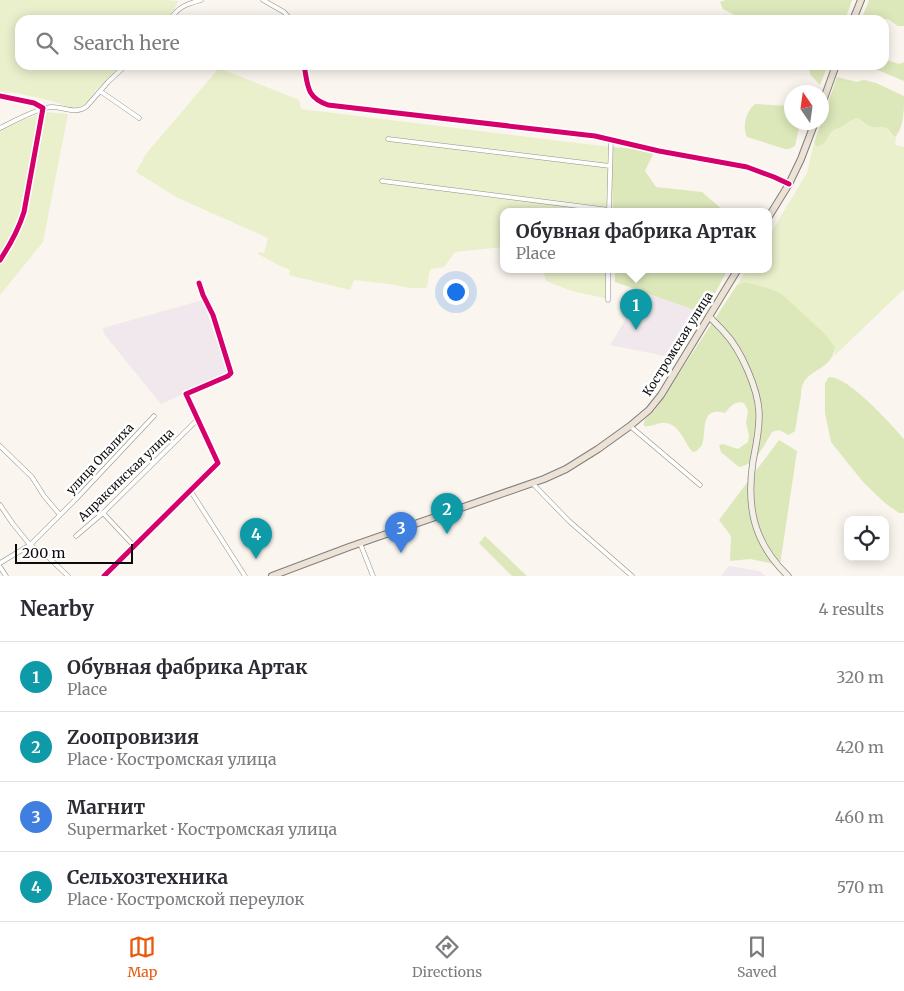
<!DOCTYPE html>
<html lang="en">
<head>
<meta charset="utf-8">
<style>
	:root { --surface:#fff; --page:#f2f2f3; --text:#2b2b33; --muted:#7c7c81; --line:#e1e1e2; --accent:#ea580c }
	body { margin:0; font-family:Merriweather,serif; background:var(--page); color:var(--text) }
	.controls { position:absolute; right:15px; bottom:15px; display:grid; overflow:hidden; border-radius:10px; box-shadow:0 2px 12px #0003 }
	.controls button { width:45px; height:45px; display:grid; place-items:center; padding:0; border:0; border-bottom:1px solid var(--line); background:var(--surface); color:var(--text); font:25px sans-serif }
	.compass { position:absolute; left:784px; top:85px; width:45px; height:45px; border-radius:50%; background:var(--surface); box-shadow:0 2px 12px #0003; rotate:347deg }
	.scale { position:absolute; left:15px; bottom:12px; width:118px; box-sizing:border-box; padding-left:5px; border:2px solid #0b0b0b; border-top:0; font-size:14px; line-height:18px; white-space:nowrap; color:#0b0b0b; -webkit-text-stroke:4px #fff; paint-order:stroke }
	.you { position:absolute; left:455px; top:291px; width:18px; height:18px; margin:-12px; border:4px solid #fff; border-radius:50%; background:#1a73e8; box-shadow:0 0 0 8px #1a73e833 }
	.badge { display:grid; place-items:center; width:32px; height:32px; border-radius:50%; background:var(--accent); color:#fff; font-size:16px; font-weight:700 }
	.pin { position:absolute; translate:-50% -41px; filter:drop-shadow(0 1px 2px #0008) }
	.pin::after { content:''; position:absolute; top:26px; width:18px; height:15px; background:inherit; clip-path:polygon(0 0,100% 0,50% 100%) }
	.popup { position:absolute; left:500px; top:208px; width:272px; height:65px; box-sizing:border-box; display:grid; place-content:center; border-radius:10px; background:var(--surface); filter:drop-shadow(0 1px 4px #0005); font-size:16px; white-space:nowrap; color:var(--muted) }
	.popup b { font-size:19px; color:var(--text) }
	.popup::after { content:''; position:absolute; left:50%; top:100%; margin-left:-10px; border:10px solid transparent; border-top-color:var(--surface) }
	.list { margin:0; padding:0; list-style:none }
	h2 { display:flex; justify-content:space-between; align-items:center; height:65px; margin:0; padding:0 20px; font-size:21px }
	h2 small { font-size:16px; font-weight:400; color:var(--muted) }
	.list li { display:grid; grid-template-columns:32px 1fr auto; gap:15px; align-items:center; box-sizing:border-box; height:70px; padding:0 20px; border-top:1px solid var(--line) }
	.list b { display:block; font-size:19px; white-space:nowrap }
	.list p { margin:0; font-size:16px; white-space:nowrap; color:var(--muted) }
	.list em { font-size:16px; font-style:normal; color:var(--muted) }
	.icon { flex:none; width:28px; height:28px; fill:none; stroke:currentColor; stroke-width:2; stroke-linecap:round; stroke-linejoin:round }
	.map { position:relative; flex:none; width:904px; height:576px; overflow:hidden }
	.search { position:absolute; background:var(--surface); box-shadow:0 2px 12px #0003; left:15px; right:15px; top:15px; height:55px; display:flex; align-items:center; gap:12px; box-sizing:border-box; padding:0 18px; border-radius:15px; color:var(--muted); font-size:19px }
	.sheet { height:345px; background:var(--surface) }
	nav { display:flex; justify-content:space-around; align-items:center; box-sizing:border-box; height:70px; border-top:1px solid var(--line); background:var(--surface); font-size:14px; color:var(--muted) }
	nav a { display:grid; justify-items:center; gap:2px }
	nav .on { color:var(--accent) }
	.map>svg:first-child { display:block }
</style>
</head>
<body>
<div class="map">
<svg width="904" height="576" viewBox="0 0 904 576">
	<rect width="100%" height="100%" fill="#faf5ee"/>
	<path fill="#f0e8ec" d="M642,292L696,310L665,356L610,345Z
		M203,300L228,374L161,404L104,334L103,328Z
		M729,566L759,571L766,576H721Z"/>
	<path fill="#eaf0cc" d="M0,0H163L179,1L167,20H20V65H123L96,90L88,102L75,109L66,108L63,105L52,101L17,93L0,92Z
		M219,68L299,100L301,109L610,147L609,211H504L503,247L455,252L444,267L431,269C427,275 430,283 426,288H410L390,284L354,280L350,290L289,275L290,270L278,265L258,254L259,252L264,253L268,238L178,198L136,172L146,154Z
		M44,112L68,114L43,242L0,295V129Z
		M858,118C862,121 867,125 872,127C883,130 884,122 892,136H896L895,145L904,147V289L832,358L834,355L835,347L824,334L783,295L744,282L737,285L747,269H768L769,236L807,173L814,143L816,146L826,141L833,131L840,128L850,120Z
		M543,269H609V299L572,291L546,281Z"/>
	<path fill="#dce8ba" d="M726,0H852L845,20H744L723,9L720,2Z
		M869,0H904V26H898L888,19L861,20Z
		M884,59L899,64L904,62V81L866,65H884Z
		M809,65H828L820,85L810,74Z
		M837,77L857,82L864,80L876,83L904,96C904,109 904,126 896,136H893C884,122 883,130 872,127C867,125 862,121 858,118C849,120 848,123 841,127C838,129 835,129 833,131C827,136 827,146 816,146L814,143Z
		M755,104L791,106L792,122L800,123L795,146L789,149H785L747,137C742,127 746,111 755,104Z
		M610,147L655,150L645,171L656,187L702,192L724,211H613Z
		M615,269H728L705,312L703,313L615,282Z
		M744,282C758,285 771,288 783,295L825,334L835,347C831,371 810,368 803,384C801,387 801,392 801,395C799,407 797,419 795,431L789,435L779,430L772,432C764,445 756,465 739,467L721,452L719,445L723,444L738,449L748,442L749,435L746,423L748,410L744,403C735,400 730,407 725,413C699,406 707,432 702,445C702,446 697,450 697,451L693,452L690,449C683,438 677,421 661,423C655,424 650,427 644,426C643,418 650,415 655,410L737,285Z
		M829,377C848,376 891,424 904,439V513H899L885,503L863,482L831,442L825,413V383Z
		M779,440L797,451L780,565L750,559L730,561L731,536L719,520Z
		M485,536L527,576H512L479,543Z"/>
	<g fill="none" stroke-linecap="round" stroke-linejoin="round">
		<g stroke="#93908d" stroke-width="5">
			<path id="street" d="M263,0L284,12L291,20
				M170,20C178,7 186,4 201,0
				M304,65C308,86 306,97 328,105L595,136L659,151L747,167L774,177L789,184
				M100,91L139,118
				M0,96L34,103L43,108L24,212C19,228 10,245 0,260
				M0,128C12,122 40,107 52,107C65,107 76,115 87,106L108,82L126,65
				M388,139L610,166
				M382,181L609,210
				M609,211L611,139
				M608,269V300
				M630,426L700,485
				M0,446L32,477L44,496L60,515
				M533,484L569,521L632,576
				M190,490L245,576
				M0,505L13,524L30,545L48,557L68,576
				M103,513L134,546
				M76,536L103,513L198,419
				M360,543L373,576
				M0,563L30,545L77,498L154,416
				M0,567L6,576
				M104,576L218,463L186,394L228,376L231,373L213,315L203,295L199,283"/>
		</g>
		<g stroke="#898784" stroke-width="7">
			<path id="secondary" d="M709,316C714,322 720,327 725,333C741,350 758,389 759,412C760,429 756,445 753,461C746,508 754,543 788,576"/>
		</g>
		<g stroke="#807e7a" stroke-width="8">
			<path id="primary" d="M853,20L861,0
				M822,104L836,65
				M768,218L789,184L801,159L815,122
				M272,576L349,547L544,479L566,469L598,449L630,426L649,410L661,395L738,269"/>
		</g>
		<use href="#street" stroke="#fefefc" stroke-width="4"/>
		<use href="#secondary" stroke="#f4f0e8" stroke-width="5.5"/>
		<use href="#primary" stroke="#ece2d6" stroke-width="6"/>
		<g stroke="#fff" stroke-width="8">
			<path id="cycleway" d="M304,65C308,86 306,97 328,105L595,136L659,151L747,167L774,177L789,184
				M0,96L34,103L43,108L24,212C19,228 10,245 0,260
				M104,576L218,463L186,394L228,376L231,373L213,315L203,295L199,283"/>
		</g>
		<use href="#cycleway" stroke="#d6006c" stroke-width="5"/>
	</g>
	<g text-anchor="middle" stroke-width="5" stroke-linejoin="round" paint-order="stroke">
		<g font-size="12" fill="#0b0b0b" stroke="#fff">
			<text transform="translate(678 344) rotate(-58)" y="4">Костромская улица</text>
			<text transform="translate(100 459) rotate(-47)" y="4">улица Опалиха</text>
			<text transform="translate(126 475) rotate(-44)" y="4">Апраксинская улица</text>
		</g>
	</g>
</svg>
<div class="controls">
<button><svg class="icon" aria-label="locate" viewBox="0 0 24 24"><circle cx="12" cy="12" r="6"/><path d="M12 2v4M12 18v4M2 12h4M18 12h4"/></svg></button>
</div>
<svg class="compass" viewBox="-18 -18 36 36"><path d="M0-13l5 13h-10z" fill="#e53935"/><path d="M0 13l5-13h-10z" fill="#7c7c81"/></svg>
<div class="scale">200 m</div>
<div class="you"></div>
<div class="pin badge" style="left:636px;top:330px;background:#0f9aa8">1</div>
<div class="popup"><b>Обувная фабрика Артак</b>Place</div>
<div class="pin badge" style="left:447px;top:534px;background:#0f9aa8">2</div>
<div class="pin badge" style="left:401px;top:553px;background:#3f7fe0">3</div>
<div class="pin badge" style="left:256px;top:559px;background:#0f9aa8">4</div>
<div class="search"><svg class="icon" aria-label="search" viewBox="0 0 24 24"><circle cx="10" cy="10" r="6"/><path d="M15 15l6 6"/></svg>Search here</div>
</div>
<section class="sheet">
<h2>Nearby<small>4 results</small></h2>
<ul class="list">
<li><span class="badge" style="background:#0f9aa8">1</span><div><b>Обувная фабрика Артак</b><p>Place</p></div><em>320 m</em></li>
<li><span class="badge" style="background:#0f9aa8">2</span><div><b>Zоопровизия</b><p>Place · Костромская улица</p></div><em>420 m</em></li>
<li><span class="badge" style="background:#3f7fe0">3</span><div><b>Магнит</b><p>Supermarket · Костромская улица</p></div><em>460 m</em></li>
<li><span class="badge" style="background:#0f9aa8">4</span><div><b>Сельхозтехника</b><p>Place · Костромской переулок</p></div><em>570 m</em></li>
</ul>
</section>
<nav>
<a class="on"><svg class="icon" aria-label="map" viewBox="0 0 24 24"><path d="M3 6l6-2 6 2 6-2v14l-6 2-6-2-6 2zM9 4v14M15 6v14"/></svg>Map</a>
<a><svg class="icon" aria-label="directions" viewBox="0 0 24 24"><path d="M12 3l9 9-9 9-9-9zM9 14v-3h6M13 9l2 2-2 2"/></svg>Directions</a>
<a><svg class="icon" aria-label="saved" viewBox="0 0 24 24"><path d="M7 4h10v16l-5-4-5 4z"/></svg>Saved</a>
</nav>
</body>
</html>
